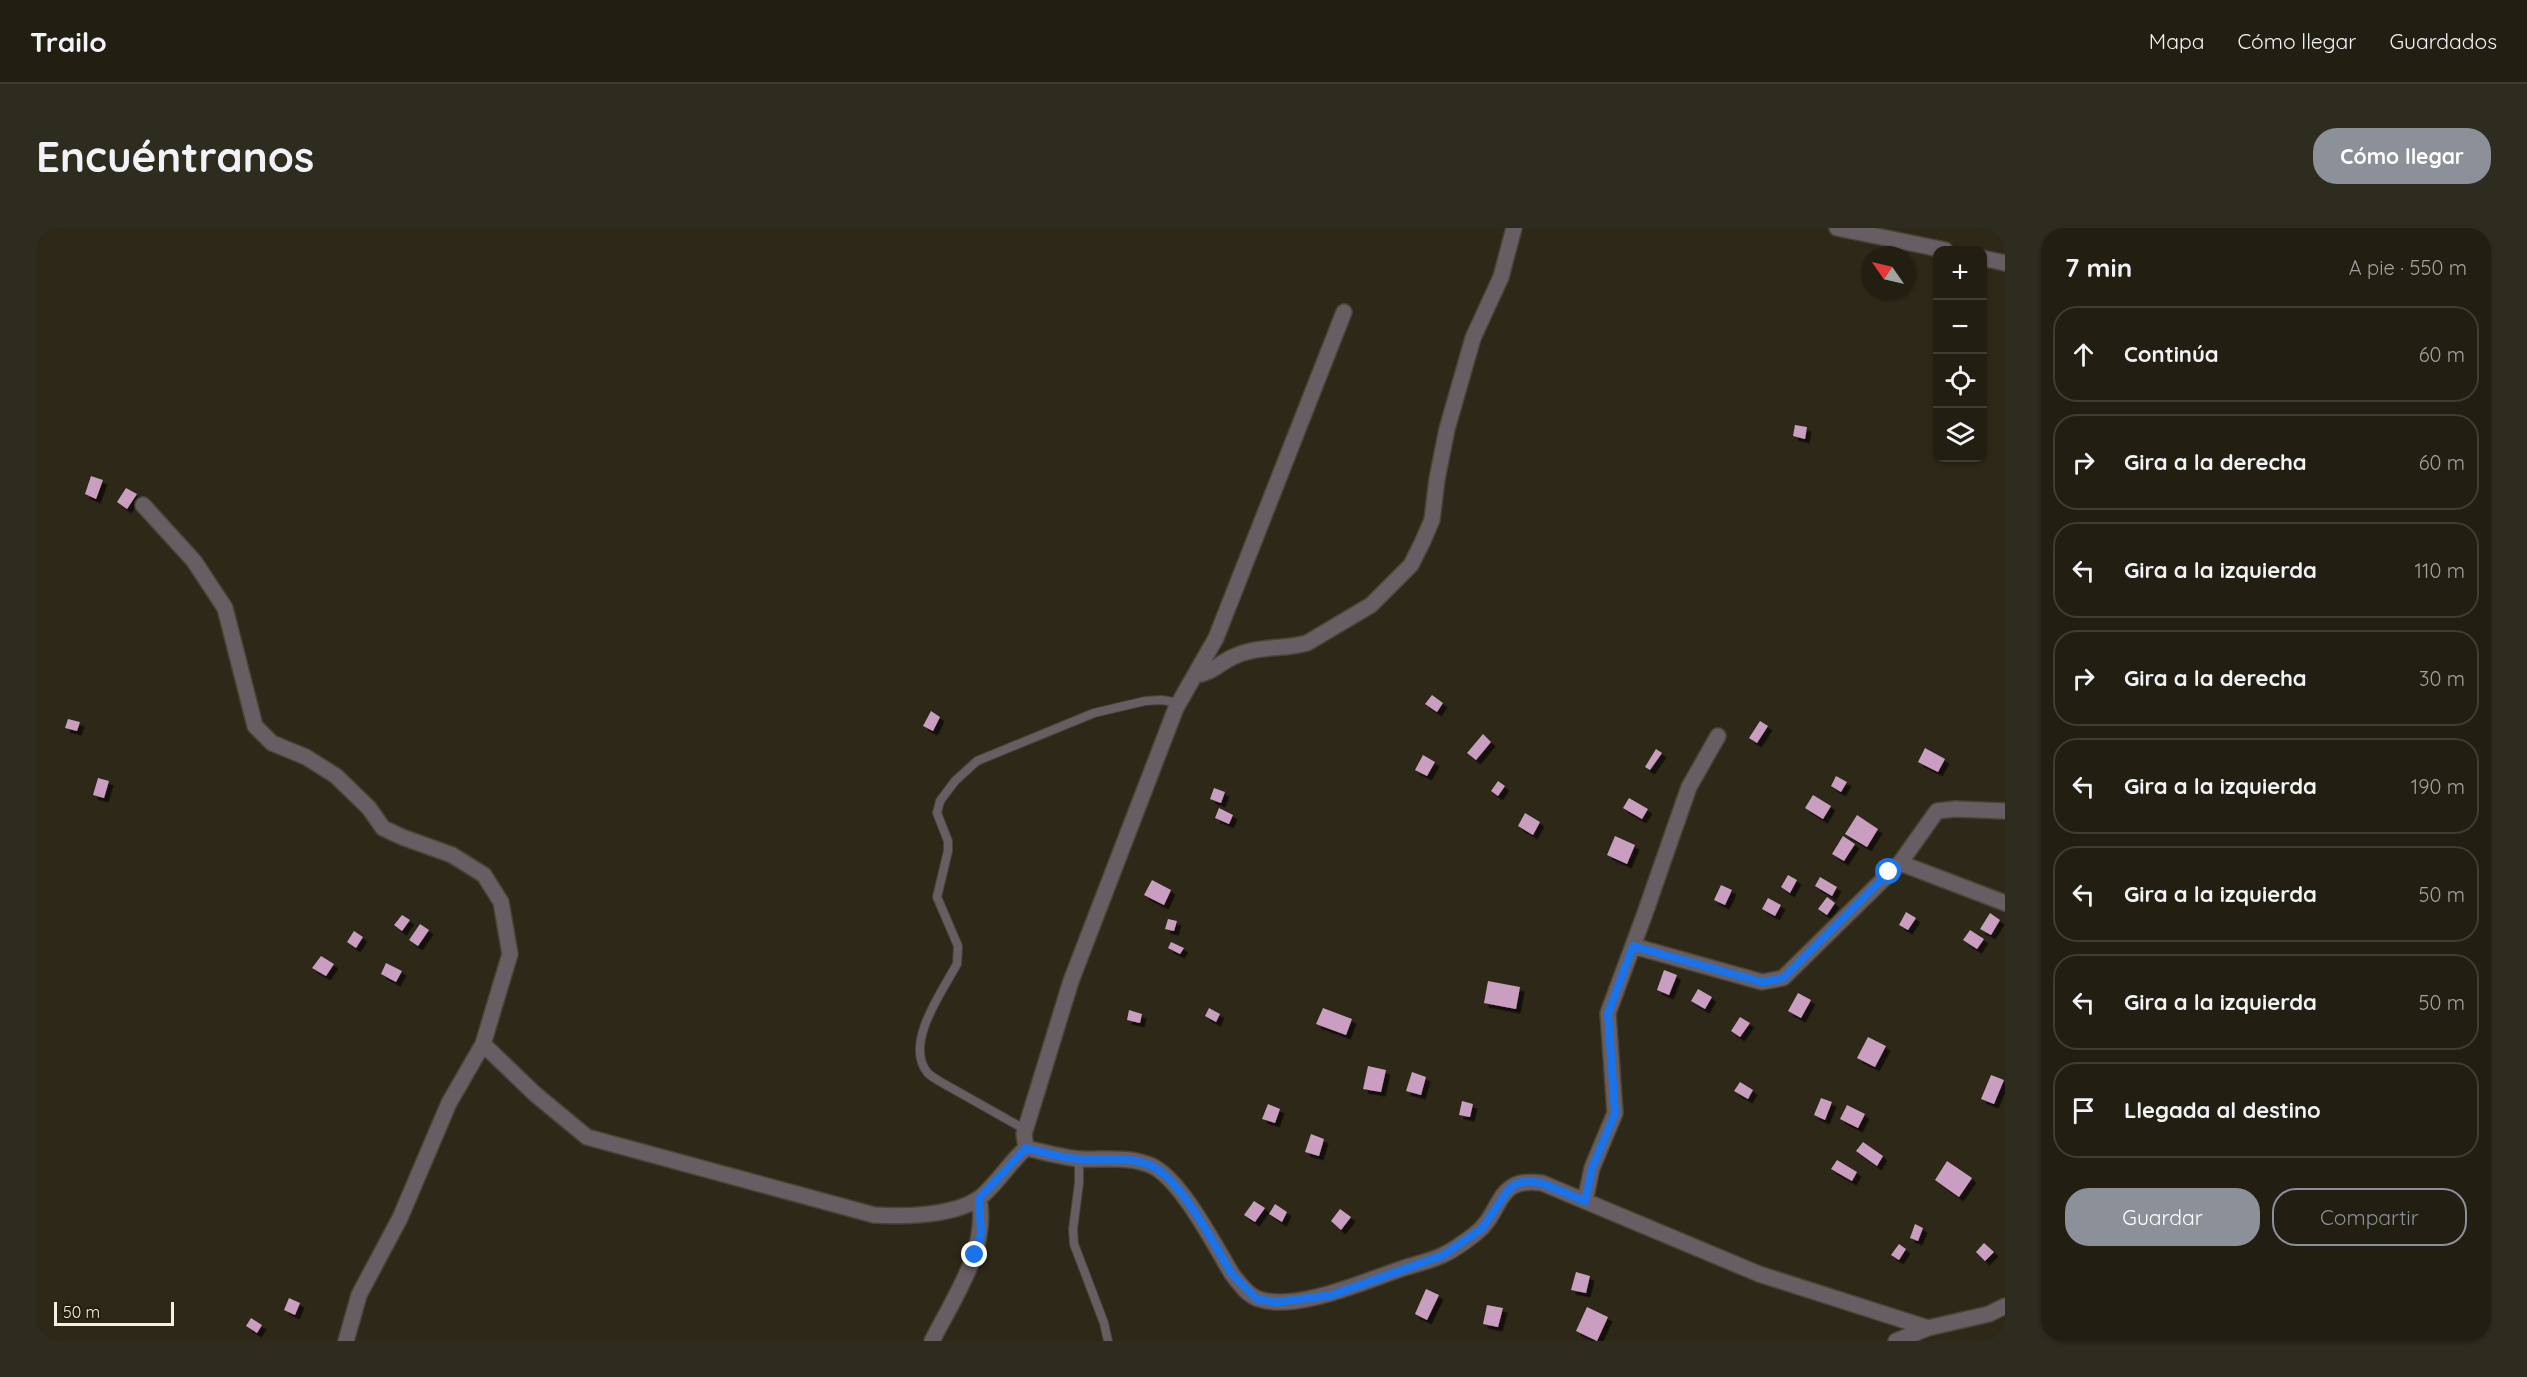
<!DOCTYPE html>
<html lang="es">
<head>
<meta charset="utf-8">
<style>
	:root { --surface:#221e11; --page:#2e2b1f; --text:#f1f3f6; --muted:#a2a29f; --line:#3f3c31; --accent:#8c9099 }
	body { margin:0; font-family:Quicksand,sans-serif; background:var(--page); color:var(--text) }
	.controls { position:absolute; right:18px; top:18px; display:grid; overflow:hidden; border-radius:12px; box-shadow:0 2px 4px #0004 }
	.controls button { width:54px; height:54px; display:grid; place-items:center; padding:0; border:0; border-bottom:2px solid var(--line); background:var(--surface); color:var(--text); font:30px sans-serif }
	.compass { position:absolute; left:1825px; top:18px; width:54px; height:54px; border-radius:50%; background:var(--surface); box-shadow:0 2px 4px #0004; rotate:304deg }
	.scale { position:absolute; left:18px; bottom:15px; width:120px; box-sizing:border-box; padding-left:6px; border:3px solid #f4f0e6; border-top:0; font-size:16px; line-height:21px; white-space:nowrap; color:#f4f0e6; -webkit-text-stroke:4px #231e0e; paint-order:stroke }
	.stop { position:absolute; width:18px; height:18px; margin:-14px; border:4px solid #1a73e8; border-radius:50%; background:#fff }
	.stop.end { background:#1a73e8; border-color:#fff; box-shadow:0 2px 6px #0008 }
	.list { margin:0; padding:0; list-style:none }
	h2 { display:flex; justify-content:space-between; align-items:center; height:78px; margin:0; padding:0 24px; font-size:26px }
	h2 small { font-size:20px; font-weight:400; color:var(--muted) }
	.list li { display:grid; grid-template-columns:39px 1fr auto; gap:18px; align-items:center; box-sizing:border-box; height:96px; margin:0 12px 12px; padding:0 12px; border:2px solid var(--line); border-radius:24px }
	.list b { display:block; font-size:22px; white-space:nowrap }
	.list em { font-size:20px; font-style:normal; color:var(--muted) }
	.actions { display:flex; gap:12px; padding:18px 24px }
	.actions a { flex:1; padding:14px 0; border:2px solid var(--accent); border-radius:24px; text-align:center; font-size:21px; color:var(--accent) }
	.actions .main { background:var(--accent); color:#fff }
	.icon { flex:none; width:33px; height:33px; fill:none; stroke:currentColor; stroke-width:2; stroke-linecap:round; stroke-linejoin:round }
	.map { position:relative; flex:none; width:1969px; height:1113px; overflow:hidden; border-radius:24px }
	header { display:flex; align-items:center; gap:36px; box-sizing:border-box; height:84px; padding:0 30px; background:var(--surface); border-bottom:2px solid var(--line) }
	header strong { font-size:28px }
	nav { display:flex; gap:33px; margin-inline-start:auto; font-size:21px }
	.intro { display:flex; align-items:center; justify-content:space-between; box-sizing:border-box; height:144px; padding:0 36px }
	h1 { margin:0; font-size:42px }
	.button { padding:15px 27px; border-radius:24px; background:var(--accent); color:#fff; font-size:21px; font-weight:700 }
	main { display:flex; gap:36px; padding:0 36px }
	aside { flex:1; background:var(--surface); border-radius:24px; box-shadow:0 2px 4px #0004 }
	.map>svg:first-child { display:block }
</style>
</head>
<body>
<header>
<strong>Trailo</strong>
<nav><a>Mapa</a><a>Cómo llegar</a><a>Guardados</a></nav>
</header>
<div class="intro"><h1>Encuéntranos</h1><a class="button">Cómo llegar</a></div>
<main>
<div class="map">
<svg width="1969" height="1113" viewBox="0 0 1969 1113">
	<defs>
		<filter id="shadow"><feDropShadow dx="4.5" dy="4.5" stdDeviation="0" flood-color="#0009"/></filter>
	</defs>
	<rect width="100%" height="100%" fill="#2d2817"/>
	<path fill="#c99ec0" filter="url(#shadow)" d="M1759,197L1771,199L1769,211L1757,208Z
		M55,248L67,252L60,271L49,266Z
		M90,260L101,266L91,281L81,274Z
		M1396,467L1407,475L1401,484L1389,476Z
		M895,483L904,489L897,503L887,498Z
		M32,491L44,494L41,503L29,500Z
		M1724,493L1732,498L1721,515L1713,510Z
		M1447,506L1455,514L1440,532L1431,525Z
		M1889,520L1909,531L1902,544L1882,534Z
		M1620,521L1626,525L1614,542L1609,539Z
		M1387,527L1399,534L1391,548L1379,542Z
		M1800,548L1811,554L1805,564L1795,558Z
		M62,550L73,553L68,570L57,567Z
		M1462,553L1469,558L1462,568L1455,563Z
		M1178,560L1189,564L1185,575L1174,571Z
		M1777,567L1795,578L1787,591L1769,580Z
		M1593,570L1612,581L1606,591L1587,580Z
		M1183,580L1197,587L1193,596L1179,590Z
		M1489,585L1504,594L1497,607L1482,598Z
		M1821,587L1842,601L1831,619L1809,606Z
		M1579,608L1599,617L1591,636L1571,627Z
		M1807,608L1819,616L1808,633L1796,626Z
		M1752,647L1761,652L1754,665L1745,659Z
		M1784,649L1801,659L1796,668L1779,658Z
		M1116,652L1135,662L1128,677L1108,667Z
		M1685,657L1696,662L1689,677L1678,672Z
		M1791,669L1799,675L1791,687L1782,681Z
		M1732,670L1745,677L1739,688L1726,681Z
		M1870,684L1880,690L1872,702L1863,697Z
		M1954,685L1964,692L1955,707L1944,701Z
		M366,687L374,692L366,703L358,697Z
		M1132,691L1141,693L1138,703L1129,701Z
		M384,696L393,702L382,718L373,712Z
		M1934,702L1948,711L1941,721L1927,712Z
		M318,703L327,709L320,720L311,714Z
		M1135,714L1148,720L1144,726L1132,720Z
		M285,728L298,736L290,748L276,740Z
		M350,735L366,743L360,754L345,746Z
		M1628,742L1641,747L1633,767L1621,762Z
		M1452,753L1484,759L1480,781L1448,775Z
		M1662,761L1676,769L1669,781L1655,773Z
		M1762,765L1775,772L1765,790L1752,783Z
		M1173,780L1184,786L1180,794L1169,788Z
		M1287,780L1316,791L1310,807L1280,796Z
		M1093,782L1106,786L1104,795L1091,792Z
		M1704,789L1714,795L1704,809L1695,803Z
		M1832,809L1850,818L1839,839L1821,830Z
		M1332,838L1350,842L1345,864L1327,861Z
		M1376,844L1390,849L1385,867L1370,863Z
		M1955,847L1968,852L1958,876L1945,871Z
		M1704,854L1717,862L1712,871L1698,863Z
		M1785,870L1796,874L1789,892L1778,887Z
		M1426,873L1437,876L1434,889L1423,887Z
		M1232,876L1244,881L1239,895L1226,891Z
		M1811,877L1829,886L1822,900L1804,891Z
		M1275,906L1288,911L1283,928L1269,924Z
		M1827,914L1847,928L1841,938L1820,923Z
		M1801,932L1821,944L1816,953L1795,941Z
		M1911,933L1936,950L1923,969L1899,952Z
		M1218,973L1229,980L1219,994L1208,987Z
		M1239,976L1251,984L1246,994L1233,986Z
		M1304,981L1315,989L1305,1002L1295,993Z
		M1879,996L1887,1000L1882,1013L1874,1010Z
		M1948,1015L1958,1024L1949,1033L1940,1024Z
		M1863,1016L1870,1021L1863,1032L1855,1027Z
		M1540,1044L1554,1048L1550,1065L1535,1062Z
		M1390,1061L1403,1067L1391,1092L1379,1086Z
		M253,1070L264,1075L259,1087L248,1082Z
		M1451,1077L1467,1080L1462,1099L1447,1096Z
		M1551,1079L1572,1089L1561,1113L1540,1103Z
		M215,1090L226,1097L221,1105L210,1098Z"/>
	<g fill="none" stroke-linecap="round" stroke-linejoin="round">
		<g stroke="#494434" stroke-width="10">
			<path id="service" d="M990,902L903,853C899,850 894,848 891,844C868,815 907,762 921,736L922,718L901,669L912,623V613L901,585L904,573L919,553L941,533L1058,485L1109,473L1126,472L1143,475
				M1043,931V955L1037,1001L1038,1016L1068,1095L1072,1113"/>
		</g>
		<g stroke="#494434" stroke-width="18">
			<path id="minor" d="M1801,0L1909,22
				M1946,30L1969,35
				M107,277L158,333L189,380L219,498L236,515L270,529L300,548L333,580L347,600L366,609L416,627L448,647L465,674L474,726L447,816L413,875L364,990L323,1067L310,1113
				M1159,447C1175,446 1183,435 1197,429C1221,417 1247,422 1271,415L1335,377L1375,337L1386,315L1396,292L1401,251L1411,201L1437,110L1465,49L1478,0
				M1864,635L1901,583L1919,581L1969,583
				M1597,718L1726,754L1747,750L1864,635L1969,675
				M447,816L499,866L551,909L838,987C868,989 916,988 942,971C957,961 974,934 990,920C1008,924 1027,930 1045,931C1068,932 1092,928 1114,937C1144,949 1179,1018 1196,1046C1203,1055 1212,1068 1223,1071C1260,1084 1329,1053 1365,1041C1379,1036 1396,1033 1409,1026C1419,1021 1430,1013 1439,1006C1468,984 1458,948 1506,955L1723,1046L1892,1100L1953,1086L1969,1078
				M990,920L988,906L1035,753L1140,480L1180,410L1308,84
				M1549,973L1556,940L1579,885L1572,785L1608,688L1653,559L1682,508
				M896,1113C918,1069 953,1021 943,970
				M1860,1113L1892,1100"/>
		</g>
		<use href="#service" stroke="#675e63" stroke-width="8"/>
		<use href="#minor" stroke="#675e63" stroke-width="15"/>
	</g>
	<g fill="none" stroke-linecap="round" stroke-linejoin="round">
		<path stroke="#1a73e8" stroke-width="8" d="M939,1027L945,1005L943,970L990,920C1008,924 1027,930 1045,931C1068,932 1092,928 1114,937C1144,949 1179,1018 1196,1046L1221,1071L1241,1074L1295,1067L1407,1027L1446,1000L1472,962L1479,956L1490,953L1506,955L1549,973L1556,940L1579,885L1572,785L1597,718L1726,754L1747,750L1853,644"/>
	</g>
</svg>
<div class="controls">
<button>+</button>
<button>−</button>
<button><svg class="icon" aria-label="locate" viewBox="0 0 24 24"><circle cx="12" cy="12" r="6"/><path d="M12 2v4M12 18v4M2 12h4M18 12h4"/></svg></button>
<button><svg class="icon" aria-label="layers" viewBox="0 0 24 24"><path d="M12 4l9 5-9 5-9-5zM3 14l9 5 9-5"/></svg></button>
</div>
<svg class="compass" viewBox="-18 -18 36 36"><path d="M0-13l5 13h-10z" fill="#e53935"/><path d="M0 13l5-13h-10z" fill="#a2a29f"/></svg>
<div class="scale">50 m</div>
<div class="stop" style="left:1853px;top:644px"></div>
<div class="stop end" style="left:939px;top:1027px"></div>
</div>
<aside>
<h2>7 min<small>A pie · 550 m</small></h2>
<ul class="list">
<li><svg class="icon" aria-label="ahead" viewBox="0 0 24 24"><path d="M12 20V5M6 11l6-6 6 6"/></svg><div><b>Continúa</b></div><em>60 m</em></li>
<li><svg class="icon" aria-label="right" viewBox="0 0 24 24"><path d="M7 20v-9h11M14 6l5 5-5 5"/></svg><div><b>Gira a la derecha</b></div><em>60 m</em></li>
<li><svg class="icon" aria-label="left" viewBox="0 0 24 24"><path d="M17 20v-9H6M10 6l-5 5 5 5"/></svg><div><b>Gira a la izquierda</b></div><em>110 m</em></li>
<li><svg class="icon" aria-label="right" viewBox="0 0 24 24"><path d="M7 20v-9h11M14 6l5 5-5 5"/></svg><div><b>Gira a la derecha</b></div><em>30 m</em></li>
<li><svg class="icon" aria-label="left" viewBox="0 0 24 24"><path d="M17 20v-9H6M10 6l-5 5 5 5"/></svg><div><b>Gira a la izquierda</b></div><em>190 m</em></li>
<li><svg class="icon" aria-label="left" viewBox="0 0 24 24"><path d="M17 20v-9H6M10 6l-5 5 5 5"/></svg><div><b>Gira a la izquierda</b></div><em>50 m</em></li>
<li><svg class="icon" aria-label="left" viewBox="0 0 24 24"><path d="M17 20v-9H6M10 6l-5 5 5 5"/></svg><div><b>Gira a la izquierda</b></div><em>50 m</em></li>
<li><svg class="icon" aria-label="arrive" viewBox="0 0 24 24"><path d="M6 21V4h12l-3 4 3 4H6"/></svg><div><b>Llegada al destino</b></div></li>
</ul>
<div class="actions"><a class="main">Guardar</a><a>Compartir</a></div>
</aside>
</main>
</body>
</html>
